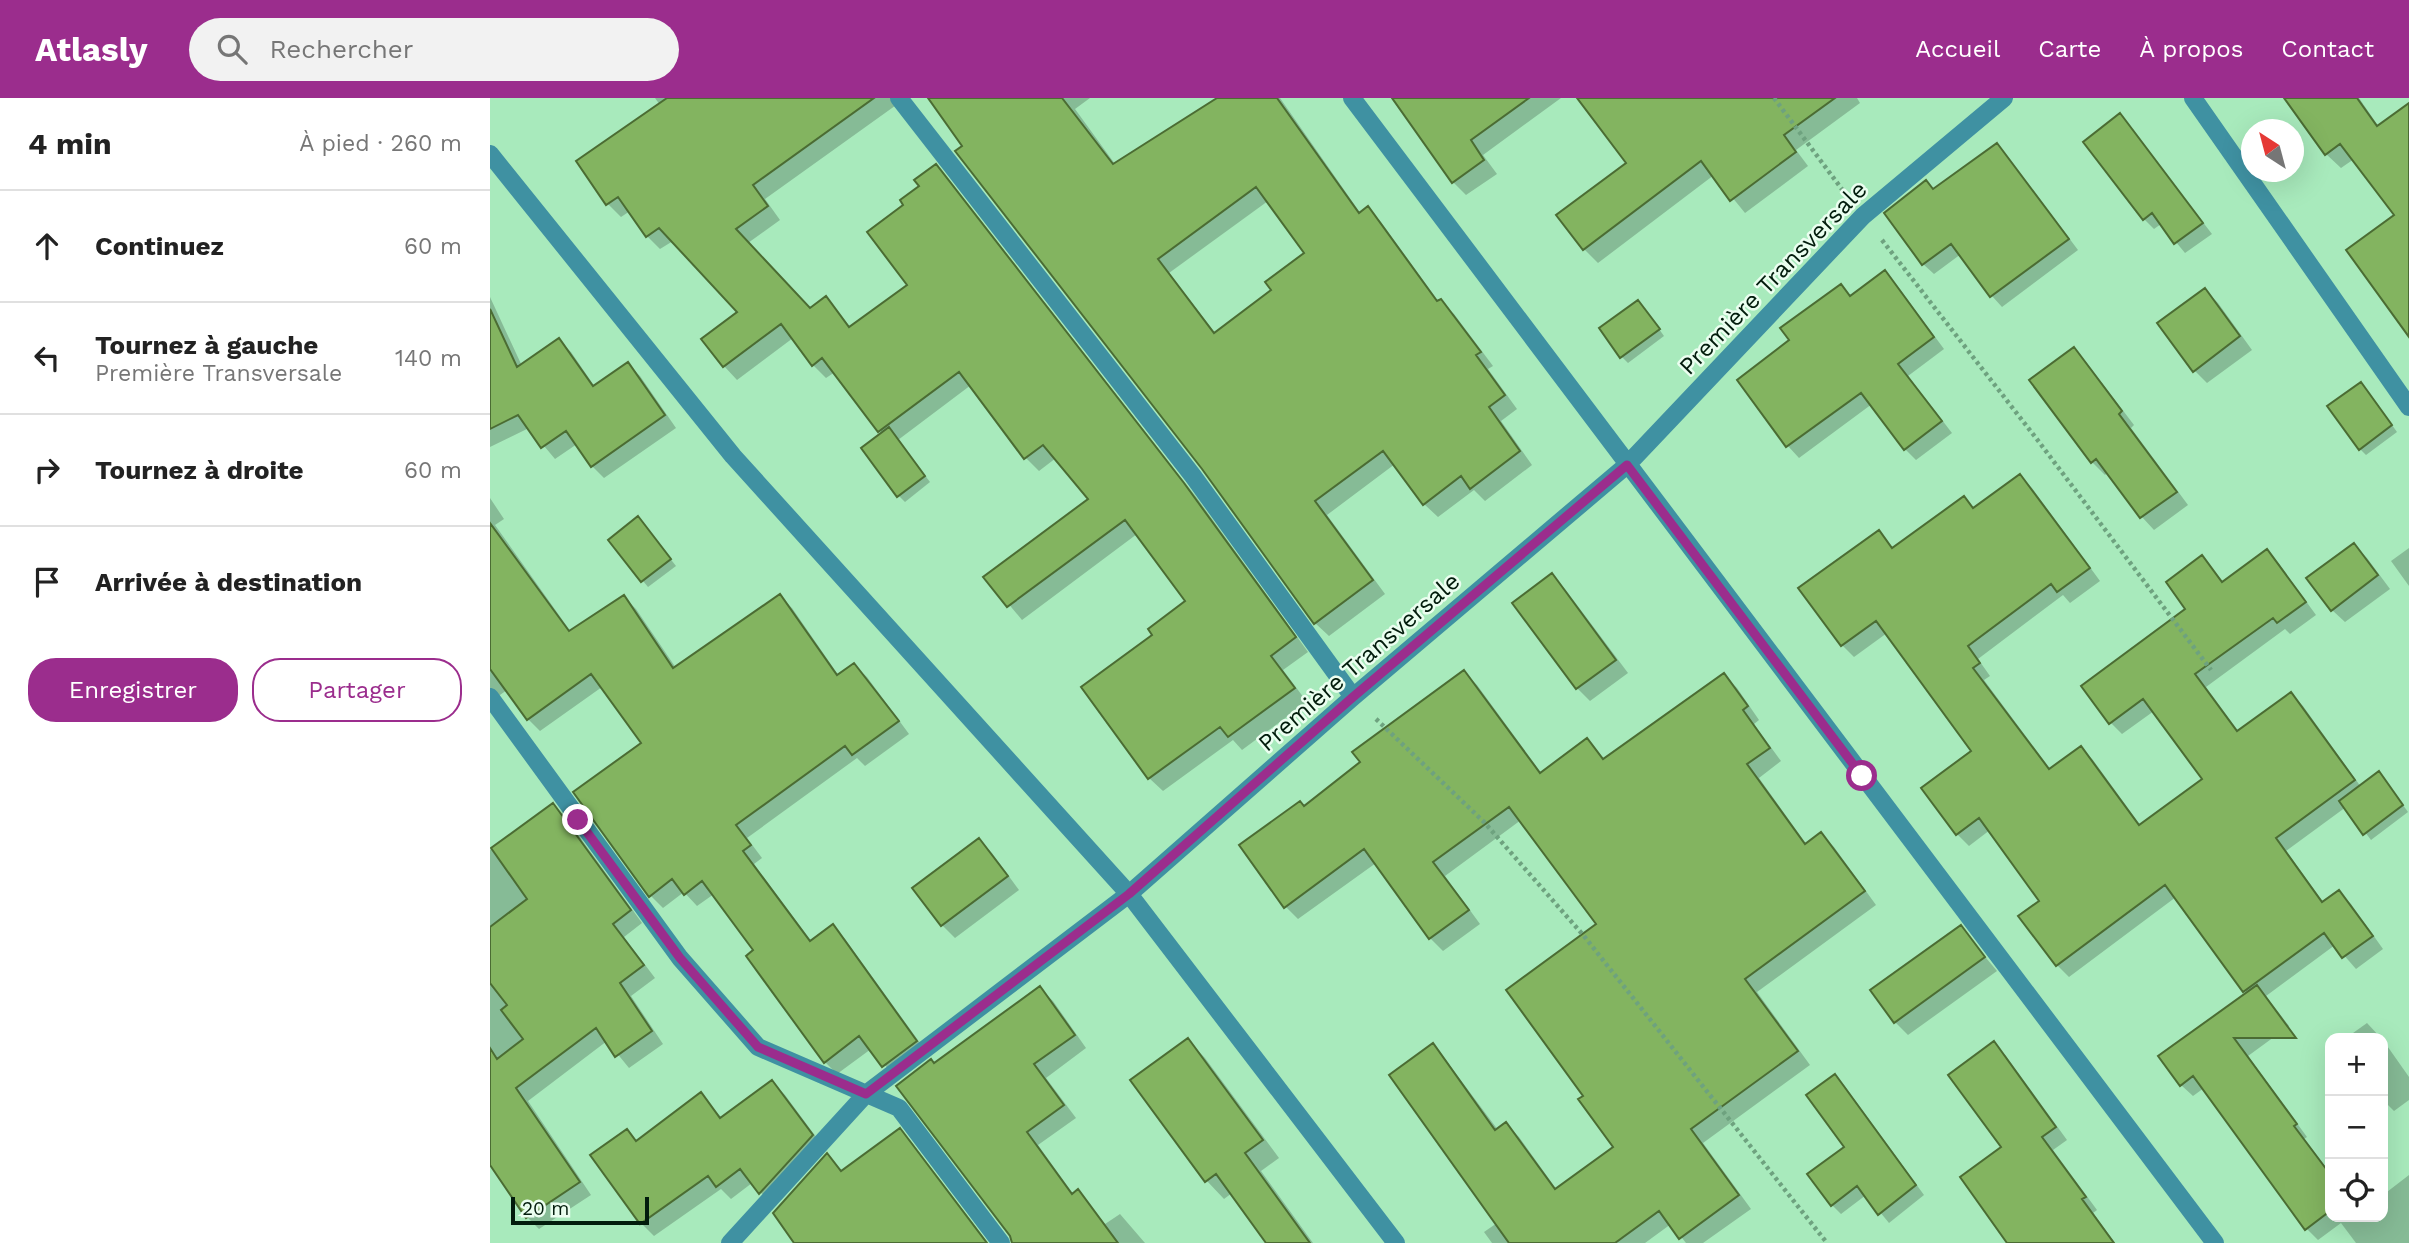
<!DOCTYPE html>
<html lang="fr">
<head>
<meta charset="utf-8">
<style>
	:root { --surface:#fff; --page:#f2f2f2; --text:#222; --muted:#767676; --line:#e0e0e0; --accent:#9b2d8d }
	body { margin:0; font-family:"Work Sans",sans-serif; background:var(--page); color:var(--text) }
	.controls { position:absolute; right:21px; bottom:21px; display:grid; overflow:hidden; border-radius:14px; box-shadow:0 7px 28px #0002 }
	.controls button { width:63px; height:63px; display:grid; place-items:center; padding:0; border:0; border-bottom:2px solid var(--line); background:var(--surface); color:var(--text); font:35px sans-serif }
	.compass { position:absolute; left:1751px; top:21px; width:63px; height:63px; border-radius:50%; background:var(--surface); box-shadow:0 7px 28px #0002; rotate:324deg }
	.scale { position:absolute; left:21px; bottom:18px; width:138px; box-sizing:border-box; padding-left:7px; border:4px solid #021c0c; border-top:0; font-size:19px; line-height:24px; white-space:nowrap; color:#021c0c; -webkit-text-stroke:5px #ebfef0; paint-order:stroke }
	.stop { position:absolute; width:21px; height:21px; margin:-16px; border:5px solid #9b2d8d; border-radius:50%; background:#fff }
	.stop.end { background:#9b2d8d; border-color:#fff; box-shadow:0 2px 7px #0008 }
	.list { margin:0; padding:0; list-style:none }
	h2 { display:flex; justify-content:space-between; align-items:center; height:91px; margin:0; padding:0 28px; font-size:30px }
	h2 small { font-size:23px; font-weight:400; color:var(--muted) }
	.list li { display:grid; grid-template-columns:46px 1fr auto; gap:21px; align-items:center; box-sizing:border-box; height:112px; padding:0 28px; border-top:2px solid var(--line) }
	.list b { display:block; font-size:26px; white-space:nowrap }
	.list p { margin:0; font-size:23px; white-space:nowrap; color:var(--muted) }
	.list em { font-size:23px; font-style:normal; color:var(--muted) }
	.actions { display:flex; gap:14px; padding:21px 28px }
	.actions a { flex:1; padding:16px 0; border:2px solid var(--accent); border-radius:28px; text-align:center; font-size:24px; color:var(--accent) }
	.actions .main { background:var(--accent); color:#fff }
	.icon { flex:none; width:38px; height:38px; fill:none; stroke:currentColor; stroke-width:2; stroke-linecap:round; stroke-linejoin:round }
	.map { position:relative; flex:none; width:1919px; height:1145px; overflow:hidden }
	header { display:flex; align-items:center; gap:42px; box-sizing:border-box; height:98px; padding:0 35px; background:var(--accent); color:#fff }
	header strong { font-size:33px }
	nav { display:flex; gap:38px; margin-inline-start:auto; font-size:24px }
	.search { width:490px; height:63px; background:var(--page); display:flex; align-items:center; gap:18px; box-sizing:border-box; padding:0 24px; border-radius:38px; color:var(--muted); font-size:26px }
	main { display:flex }
	aside { flex:1; background:var(--surface) }
	.map>svg:first-child { display:block }
</style>
</head>
<body>
<header>
<strong>Atlasly</strong>
<div class="search"><svg class="icon" aria-label="search" viewBox="0 0 24 24"><circle cx="10" cy="10" r="6"/><path d="M15 15l6 6"/></svg>Rechercher</div>
<nav><a>Accueil</a><a>Carte</a><a>À propos</a><a>Contact</a></nav>
</header>
<main>
<aside>
<h2>4 min<small>À pied · 260 m</small></h2>
<ul class="list">
<li><svg class="icon" aria-label="ahead" viewBox="0 0 24 24"><path d="M12 20V5M6 11l6-6 6 6"/></svg><div><b>Continuez</b></div><em>60 m</em></li>
<li><svg class="icon" aria-label="left" viewBox="0 0 24 24"><path d="M17 20v-9H6M10 6l-5 5 5 5"/></svg><div><b>Tournez à gauche</b><p>Première Transversale</p></div><em>140 m</em></li>
<li><svg class="icon" aria-label="right" viewBox="0 0 24 24"><path d="M7 20v-9h11M14 6l5 5-5 5"/></svg><div><b>Tournez à droite</b></div><em>60 m</em></li>
<li><svg class="icon" aria-label="arrive" viewBox="0 0 24 24"><path d="M6 21V4h12l-3 4 3 4H6"/></svg><div><b>Arrivée à destination</b></div></li>
</ul>
<div class="actions"><a class="main">Enregistrer</a><a>Partager</a></div>
</aside>
<div class="map">
<svg width="1919" height="1145" viewBox="0 0 1919 1145">
	<rect width="100%" height="100%" fill="#a8eabc"/>
	<path fill="#0003" fill-rule="evenodd" d="M165,0H416L275,101L290,122L258,145L320,212L336,200L361,230L419,188L416,107L446,69L459,82L707,400L818,554L793,572L817,604L752,652L743,642L673,693L659,680L593,589L665,537L698,503L647,436L532,522L496,479L600,402L566,360L549,373L536,360L481,287L408,342L440,384L415,404L409,398L393,336L345,274L336,280L323,267L303,240L247,282L234,268L250,215L183,143L170,151L157,138L140,113L131,119L118,106L170,7Z
		M440,0H600L585,11L625,66L731,0H790L871,116L878,111L891,124L949,204L964,216L1003,268L998,271L1027,311L1011,323L1042,367L995,403L984,392L948,419L934,406L905,366L837,417L895,496L839,538L825,525ZM778,103L816,156L783,193L726,236L679,175Z
		M901,0H1071L993,57L1007,76L976,97L963,84Z
		M1089,0H1367L1370,5L1306,52L1318,68L1255,115L1224,77L1108,165L1094,151L1069,117L1138,65Z
		M1802,0H1869L1889,29L1919,7V221L1906,117L1864,61L1851,70L1836,56Z
		M1630,17L1722,136L1695,155L1671,126L1664,131L1654,121Z
		M1506,47L1517,58L1588,152L1512,209L1502,198L1471,156L1444,176L1433,166L1444,93Z
		M1395,174L1406,186L1454,251L1418,278L1462,335L1426,362L1415,351L1382,306L1309,360L1298,348L1250,283L1301,243L1350,188L1362,199Z
		M1715,192L1728,205L1762,252L1717,285L1704,272Z
		M0,199L32,268L68,242L81,254L105,289L138,266L150,278L186,330L114,380L102,368L87,346L65,361L39,330L0,349Z
		M1154,210L1174,238L1138,265L1132,259Z
		M1583,251L1596,264L1644,327L1641,330L1698,407L1664,432L1652,419L1618,374L1615,377L1602,364Z
		M1877,292L1907,334L1876,357L1870,351Z
		M1530,378L1542,390L1610,483L1580,505L1573,497L1488,561L1500,578L1494,582L1561,672L1591,650L1603,662L1651,728L1714,682L1664,613L1632,636L1620,624L1698,511L1712,459L1734,485L1777,454L1789,466L1826,517L1800,536L1795,531L1716,589L1749,634L1801,596L1813,608L1871,689L1895,682L1918,714L1881,742L1856,709L1796,753L1834,805L1849,794L1861,806L1893,851L1866,871L1845,847L1776,898L1799,928L1758,958L1817,1039L1814,1041L1840,1075V1119H1893V1097L1919,1077V1145H1866L1851,1125L1828,1142L1816,1130L1714,990L1703,998L1691,987L1758,896L1686,799L1579,879L1567,867L1551,803L1500,732L1479,748L1467,736L1483,654L1397,535L1364,559L1352,547L1388,435L1403,451L1473,400L1484,411Z
		M0,400L14,421L5,427L81,534L134,499L146,511L186,570L289,498L302,510L349,578L364,567L377,579L419,636L375,668L367,660L257,740L272,760L264,766L322,844L343,829L355,841L438,956L406,980L381,951L347,976L335,964L266,852L224,796L207,808L194,794L173,810L161,798L153,646L112,589L50,633L38,621L17,592L0,604Z
		M154,427L186,468L158,489L120,443Z
		M1864,447L1877,460L1900,491L1855,524L1842,512Z
		M1919,450V488L1901,463Z
		M1062,478L1075,491L1138,575L1100,603L1087,590Z
		M974,574L987,587L1052,676L1097,642L1115,662L1234,577L1247,590L1269,622L1264,626L1291,663L1269,680L1317,747L1331,736L1344,749L1386,807L1267,894L1320,967L1213,1045L1261,1111L1213,1145H1196L1181,1126L1155,1145H1002L994,1134L1007,1125L943,948L955,961L1008,1032L1016,1026L1029,1039L1067,1092L1126,1049L1108,826L1031,722L955,778L990,826L953,853L940,840L886,765L808,821L795,808L814,710L872,665Z
		M63,708L76,720L152,825L134,839L165,880L141,898L173,946L139,970L117,943L38,1003L101,1097L49,1131L37,1119L0,1064V752Z
		M489,742L502,755L529,792L465,840L452,827Z
		M1471,830L1507,873L1418,937L1405,924Z
		M550,891L563,903L596,950L556,980L586,1020L548,1047L584,1097L588,1093L615,1126L630,1116L655,1145H522V1138L444,967Z
		M1877,925L1891,940H1856Z
		M698,942L715,960L789,1060L771,1073L823,1145H778L742,1095L734,1101L717,1083L643,983Z
		M1893,942L1919,979V1002L1904,1013L1893,1002Z
		M1503,945L1516,958L1577,1042L1563,1052L1607,1112L1603,1115L1625,1145H1520Z
		M1345,978L1354,987L1434,1097L1399,1125L1376,1097L1351,1116L1342,1107L1356,1049Z
		M282,984L295,997L335,1051L283,1108L262,1085L241,1101L231,1091L164,1138L151,1125L137,1034L147,1044L210,996L232,1020Z
		M410,1032L422,1045L498,1145H306L337,1058L352,1074Z"/>
	<path fill="#83b460" stroke="#4b6c33" stroke-width="2" fill-rule="evenodd" d="M177,0H384L263,87L278,108L246,131L320,210L336,198L359,229L417,187L377,134L413,107L410,102L429,88L424,82L446,66L694,385L806,539L781,558L805,590L738,639L730,629L658,681L591,589L662,537L658,531L695,503L635,422L517,509L493,479L598,401L553,347L534,361L469,274L388,334L332,260L322,268L291,226L233,269L211,241L247,214L169,130L156,139L128,99L116,107L86,63Z
		M438,0H572L623,66L727,0H787L869,115L878,108L947,203L951,201L991,254L986,257L1015,297L999,309L1030,353L980,391L971,378L933,407L893,353L825,403L883,482L824,526L712,371L465,53L472,48ZM766,89L814,155L775,184L781,192L724,235L668,161Z
		M902,0H1039L981,42L994,62L962,85Z
		M1087,0H1345L1294,37L1306,54L1240,103L1211,63L1093,152L1066,117L1136,65Z
		M1794,0H1867L1887,28L1919,5V239L1856,152L1904,117L1850,46L1835,57Z
		M1630,15L1713,125L1684,146L1662,115L1653,122L1593,44Z
		M1507,45L1579,141L1500,199L1461,146L1432,167L1394,115L1436,82L1443,91Z
		M1395,172L1444,239L1408,266L1452,323L1414,352L1371,295L1296,349L1247,282L1299,242L1290,230L1351,186L1360,198Z
		M1715,190L1750,238L1703,274L1667,225Z
		M1148,202L1170,231L1130,260L1109,230Z
		M0,211L27,269L69,240L103,288L138,264L175,317L101,369L76,333L51,350L28,317L0,331Z
		M1584,249L1632,313L1629,316L1687,394L1650,420L1606,361L1601,365L1539,282Z
		M1871,284L1902,327L1869,352L1837,308Z
		M399,329L435,378L407,399L371,350Z
		M1530,376L1600,470L1567,494L1561,486L1478,548L1490,565L1483,570L1559,671L1591,648L1649,727L1712,681L1653,601L1619,626L1591,588L1695,511L1676,484L1712,457L1732,484L1777,451L1816,504L1787,525L1783,520L1705,576L1747,633L1801,594L1865,682L1786,740L1832,804L1849,792L1883,838L1852,860L1834,835L1753,894L1675,787L1566,868L1528,818L1549,803L1489,720L1466,737L1431,690L1481,653L1386,523L1351,548L1308,490L1389,432L1402,450L1474,398L1483,410Z
		M148,418L181,461L151,484L118,442Z
		M0,425L79,533L134,497L183,570L290,496L347,577L364,565L409,623L362,657L355,648L246,727L261,747L253,753L320,843L343,826L427,943L392,969L369,938L334,965L256,858L263,852L212,783L194,797L182,781L159,799L83,694L151,645L101,576L37,622L0,571Z
		M1864,445L1888,477L1841,513L1816,480Z
		M1062,475L1126,562L1086,591L1022,505Z
		M974,572L1050,675L1097,640L1113,661L1234,575L1258,608L1253,612L1280,650L1257,666L1315,746L1331,734L1375,793L1255,881L1308,953L1201,1031L1249,1097L1189,1141L1169,1113L1125,1145H1019L899,977L943,945L1005,1032L1016,1024L1065,1091L1123,1049L1088,1001L1093,998L1016,892L1106,826L1019,709L943,764L979,812L939,841L874,751L794,810L749,747L810,703L814,708L870,664L862,654Z
		M1889,673L1913,707L1873,737L1849,703Z
		M63,705L141,812L123,826L154,867L130,885L162,933L125,959L106,930L26,990L90,1084L36,1120L0,1067V950L7,961L33,941L11,912L17,907L0,885V829L37,801L1,750Z
		M489,740L518,778L451,828L422,790Z
		M1471,827L1495,859L1404,925L1380,892Z
		M1767,887L1806,940H1744L1807,1026L1804,1028L1840,1076V1113L1815,1132L1703,978L1690,988L1668,958Z
		M550,888L585,937L544,966L574,1007L537,1034L582,1096L588,1091L628,1145H522L520,1138L406,988L441,961L444,965Z
		M698,940L773,1042L755,1055L820,1145H776L726,1076L715,1084L640,982Z
		M1504,943L1566,1029L1552,1039L1596,1099L1592,1101L1624,1145H1517L1470,1079L1511,1049L1458,977Z
		M1345,976L1426,1087L1388,1117L1367,1088L1341,1108L1317,1076L1354,1049L1316,997Z
		M282,982L323,1037L269,1096L250,1071L226,1089L218,1078L150,1126L100,1057L137,1031L146,1043L211,994L230,1020Z
		M410,1030L497,1145H304L283,1115L337,1055L351,1073Z"/>
	<g fill="none" stroke-linecap="round" stroke-linejoin="round">
		<path stroke="#6ea27f" stroke-width="4.5" stroke-dasharray="3.5 3.5" stroke-linecap="butt" d="M1284,0L1354,94
			M1392,142L1546,340L1721,572
			M886,621L994,724L1094,838L1337,1145"/>
		<path stroke="#3f91a2" stroke-width="18" d="M409,0L703,378L863,599
			M862,0L1725,1145
			M1703,0L1919,309
			M0,56L243,358L639,796L906,1145
			M0,599L190,860L268,949L409,1010L511,1145
			M240,1145L376,996L639,796L863,599L1137,367L1373,118L1514,0"/>
	</g>
	<g fill="none" stroke-linecap="round" stroke-linejoin="round">
		<path stroke="#9b2d8d" stroke-width="9" d="M88,722L190,860L268,949L376,996L639,796L863,599L1137,367L1372,678"/>
	</g>
	<g text-anchor="middle" stroke-width="5" stroke-linejoin="round" paint-order="stroke">
		<g font-size="24" fill="#021c0c" stroke="#ebfef0">
			<text transform="translate(1283 180) rotate(-46)" y="8">Première Transversale</text>
			<text transform="translate(869 564) rotate(-41)" y="8">Première Transversale</text>
		</g>
	</g>
</svg>
<div class="controls">
<button>+</button>
<button>−</button>
<button><svg class="icon" aria-label="locate" viewBox="0 0 24 24"><circle cx="12" cy="12" r="6"/><path d="M12 2v4M12 18v4M2 12h4M18 12h4"/></svg></button>
</div>
<svg class="compass" viewBox="-18 -18 36 36"><path d="M0-13l5 13h-10z" fill="#e53935"/><path d="M0 13l5-13h-10z" fill="#767676"/></svg>
<div class="scale">20 m</div>
<div class="stop" style="left:1372px;top:678px"></div>
<div class="stop end" style="left:88px;top:722px"></div>
</div>
</main>
</body>
</html>
